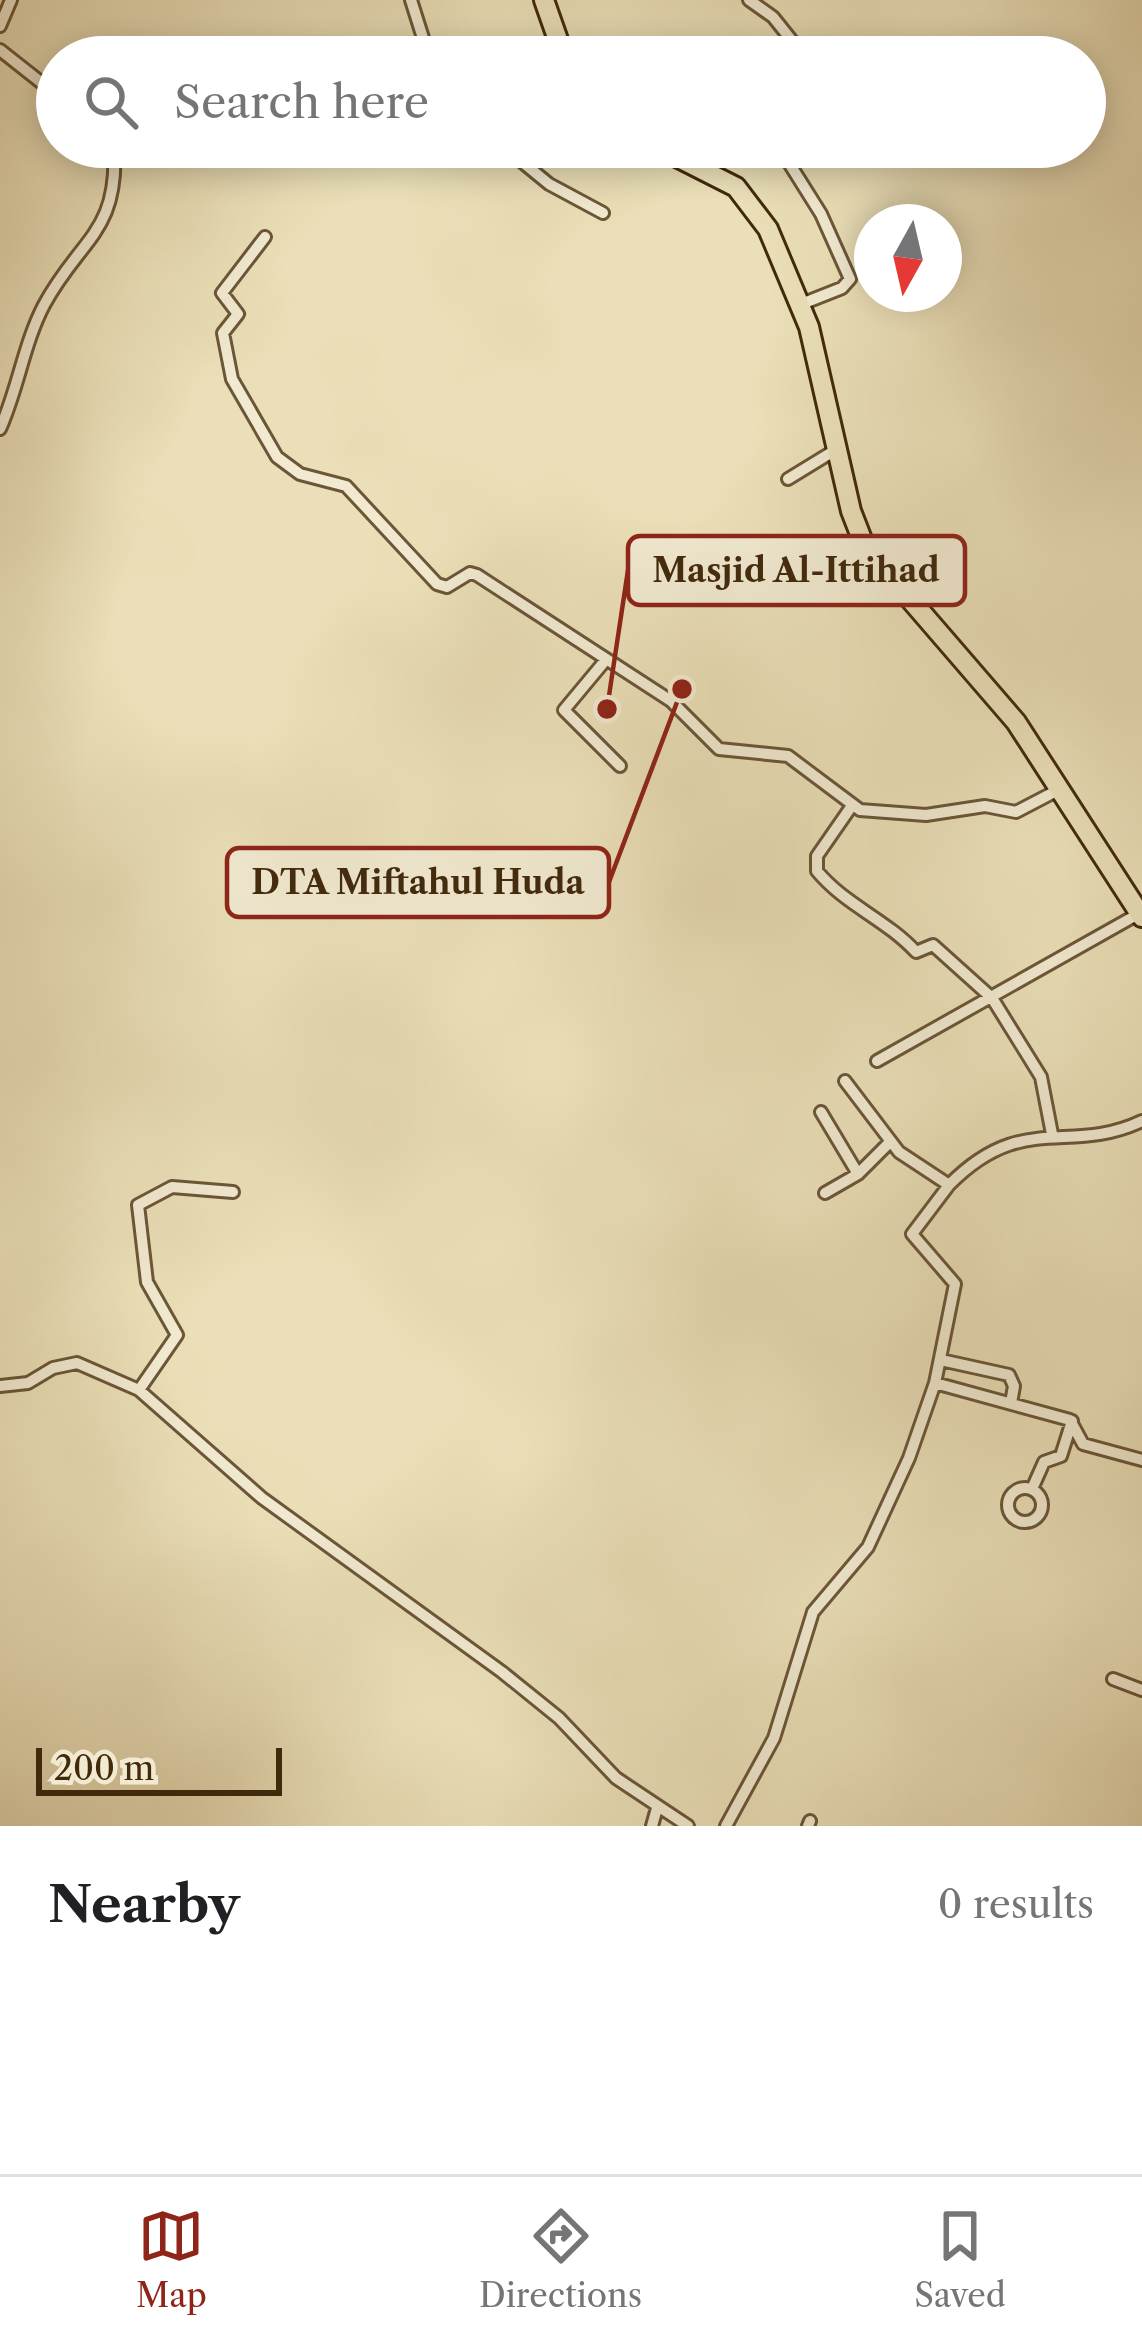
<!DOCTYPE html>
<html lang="en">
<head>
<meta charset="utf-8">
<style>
	:root { --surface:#fff; --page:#f6f6f6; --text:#202124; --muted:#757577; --line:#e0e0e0; --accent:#8f2418 }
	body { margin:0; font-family:"Libre Caslon Text",serif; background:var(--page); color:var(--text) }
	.compass { position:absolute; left:854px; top:204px; width:108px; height:108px; border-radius:50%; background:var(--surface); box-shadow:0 6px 30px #0003; rotate:188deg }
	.scale { position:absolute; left:36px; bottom:30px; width:246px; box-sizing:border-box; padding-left:12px; border:6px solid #41290c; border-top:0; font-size:33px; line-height:42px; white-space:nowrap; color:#41290c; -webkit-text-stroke:9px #f1ead1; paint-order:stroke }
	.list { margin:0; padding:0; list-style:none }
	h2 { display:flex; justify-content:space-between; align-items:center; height:156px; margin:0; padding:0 48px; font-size:51px }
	h2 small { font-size:39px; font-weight:400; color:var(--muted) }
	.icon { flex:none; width:66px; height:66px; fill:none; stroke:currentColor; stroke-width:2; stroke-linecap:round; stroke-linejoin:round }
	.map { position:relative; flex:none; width:1142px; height:1826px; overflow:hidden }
	.search { position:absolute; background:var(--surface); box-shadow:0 6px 30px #0003; left:36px; right:36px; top:36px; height:132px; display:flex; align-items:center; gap:30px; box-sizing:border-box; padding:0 42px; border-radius:66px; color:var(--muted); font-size:45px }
	.sheet { height:348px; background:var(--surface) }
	nav { display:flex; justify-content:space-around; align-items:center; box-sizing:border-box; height:168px; border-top:3px solid var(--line); background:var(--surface); font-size:33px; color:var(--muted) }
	nav a { display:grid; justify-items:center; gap:6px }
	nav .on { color:var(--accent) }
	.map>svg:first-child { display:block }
</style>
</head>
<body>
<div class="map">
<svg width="1142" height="1826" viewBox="0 0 1142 1826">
	<rect width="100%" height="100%" fill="#eadfb8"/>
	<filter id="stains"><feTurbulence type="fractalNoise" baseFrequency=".00167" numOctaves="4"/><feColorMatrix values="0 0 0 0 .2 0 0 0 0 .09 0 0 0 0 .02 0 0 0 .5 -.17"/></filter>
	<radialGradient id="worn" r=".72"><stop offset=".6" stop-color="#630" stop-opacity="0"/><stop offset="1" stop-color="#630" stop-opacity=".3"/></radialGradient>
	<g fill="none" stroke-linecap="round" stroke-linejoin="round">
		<g stroke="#6b5637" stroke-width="16">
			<path id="street" d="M411,0L429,57
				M749,0L773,17L805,57
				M0,26L11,0
				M0,50L57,95
				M110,57L113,44
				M504,147L549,184L603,213
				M796,147L789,163L821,214L850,279L842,288L799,305
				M265,237L222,293L238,314L223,333L232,379L277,457L300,474L346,486L437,584L447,587L470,573L477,575L671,701L719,749L788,756L860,810L926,815L985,806L1016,812L1062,788
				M0,429C18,389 24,343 44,305C80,238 119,233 114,147
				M788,479L837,449
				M604,662L564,710L620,766
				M851,807L817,856V871C845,905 887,920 916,952L933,945L992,998L1041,1077L1052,1134
				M877,1061L1140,913
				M845,1081L899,1152L949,1185C1023,1110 1068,1156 1142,1121
				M821,1112L858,1174L890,1142
				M825,1193L858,1174
				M941,1360L1009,1375L1014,1386L1011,1403
				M935,1383L1070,1420L1083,1444L1142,1460
				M0,1386L28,1383L53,1368L77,1363L139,1390L262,1498L502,1672L559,1718L616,1778L688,1826
				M139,1390L177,1335L147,1282L138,1205L172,1187L233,1192
				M1008 1505a17 17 0 1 1 34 0a17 17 0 1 1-34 0Z
				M1032,1489L1044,1462L1061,1456L1072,1421
				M1113,1679L1142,1690
				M652,1826L657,1808
				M726,1826L774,1738L813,1612L868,1547L909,1458L935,1383L955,1284L912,1234L949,1185
				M808,1826L810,1821"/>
		</g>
		<g stroke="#41290c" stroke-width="24">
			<path id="highway" d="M544,0L564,57
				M657,147L736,187L768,229L809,327L851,511L865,547L1016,722L1142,917"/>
		</g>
		<use href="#street" stroke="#f1ead1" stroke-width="10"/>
		<use href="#highway" stroke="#eadfb8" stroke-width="18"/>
	</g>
	<path fill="none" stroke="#8f2418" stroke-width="4.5" d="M607 709L628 570M682 689L609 882"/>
	<g fill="#8f2418" stroke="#f1ead1" stroke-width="4.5">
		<circle cx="607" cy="709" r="12"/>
		<circle cx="682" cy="689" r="12"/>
	</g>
	<g fill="#f1ead1" stroke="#8f2418" stroke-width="4.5">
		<rect x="628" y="536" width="337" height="69" rx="12"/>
		<rect x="227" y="848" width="382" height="69" rx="12"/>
	</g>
	<g font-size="33" text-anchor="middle" font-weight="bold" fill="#41290c">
		<text x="796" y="582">Masjid Al-Ittihad</text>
		<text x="418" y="894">DTA Miftahul Huda</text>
	</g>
	<rect width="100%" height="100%" filter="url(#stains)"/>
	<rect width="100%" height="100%" fill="url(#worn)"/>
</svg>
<svg class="compass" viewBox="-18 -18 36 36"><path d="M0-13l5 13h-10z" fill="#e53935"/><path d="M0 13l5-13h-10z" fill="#757577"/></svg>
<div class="scale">200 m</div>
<div class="search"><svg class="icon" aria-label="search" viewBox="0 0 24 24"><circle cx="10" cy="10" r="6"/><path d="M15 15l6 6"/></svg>Search here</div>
</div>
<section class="sheet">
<h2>Nearby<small>0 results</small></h2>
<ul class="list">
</ul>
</section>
<nav>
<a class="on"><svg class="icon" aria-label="map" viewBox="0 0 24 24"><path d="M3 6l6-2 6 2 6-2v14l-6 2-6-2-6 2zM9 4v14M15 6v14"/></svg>Map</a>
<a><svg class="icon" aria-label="directions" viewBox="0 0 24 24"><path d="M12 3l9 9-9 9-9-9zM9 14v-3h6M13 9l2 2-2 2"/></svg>Directions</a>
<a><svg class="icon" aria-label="saved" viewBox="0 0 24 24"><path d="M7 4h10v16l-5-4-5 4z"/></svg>Saved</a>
</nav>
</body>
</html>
